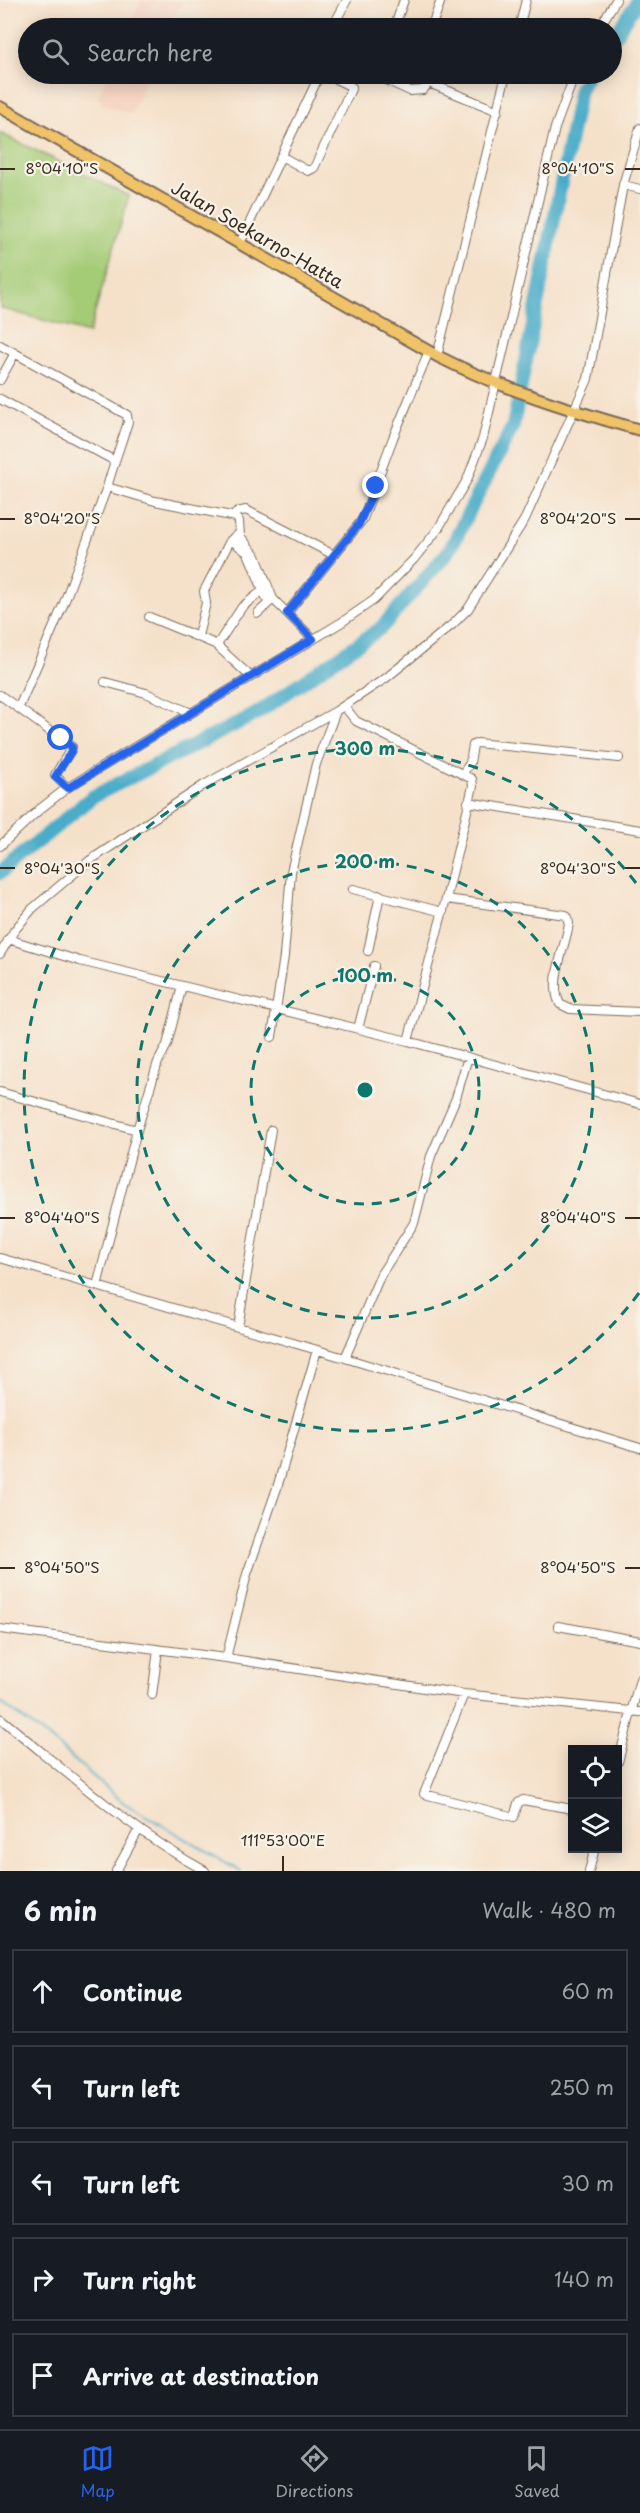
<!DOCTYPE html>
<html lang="en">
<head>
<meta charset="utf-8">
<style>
	:root { --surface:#171b24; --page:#242831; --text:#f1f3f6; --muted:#9ea1a6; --line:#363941; --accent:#2563eb }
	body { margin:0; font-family:"Playpen Sans",sans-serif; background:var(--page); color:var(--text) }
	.controls { position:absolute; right:18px; bottom:18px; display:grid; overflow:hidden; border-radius:0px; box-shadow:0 3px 15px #0003 }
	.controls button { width:54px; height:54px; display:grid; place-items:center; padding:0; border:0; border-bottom:2px solid var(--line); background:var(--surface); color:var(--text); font:30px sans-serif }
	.stop { position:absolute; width:18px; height:18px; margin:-14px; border:4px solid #2563eb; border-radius:50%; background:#fff }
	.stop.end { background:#2563eb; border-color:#fff; box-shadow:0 2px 6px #0008 }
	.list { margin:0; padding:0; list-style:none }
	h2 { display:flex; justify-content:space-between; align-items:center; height:78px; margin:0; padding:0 24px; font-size:26px }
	h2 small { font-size:20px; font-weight:400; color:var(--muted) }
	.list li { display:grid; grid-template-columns:39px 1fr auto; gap:18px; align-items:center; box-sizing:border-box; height:84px; margin:0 12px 12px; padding:0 12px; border:2px solid var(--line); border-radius:0px }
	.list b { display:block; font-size:22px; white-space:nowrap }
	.list em { font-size:20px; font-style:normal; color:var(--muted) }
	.icon { flex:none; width:33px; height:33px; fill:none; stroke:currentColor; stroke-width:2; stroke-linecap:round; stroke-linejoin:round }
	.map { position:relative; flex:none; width:640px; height:1871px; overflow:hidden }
	.search { position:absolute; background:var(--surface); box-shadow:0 3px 15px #0003; left:18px; right:18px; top:18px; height:66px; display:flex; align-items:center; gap:15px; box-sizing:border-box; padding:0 21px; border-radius:33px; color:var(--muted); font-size:22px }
	.sheet { height:558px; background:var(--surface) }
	nav { display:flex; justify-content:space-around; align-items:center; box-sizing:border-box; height:84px; border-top:2px solid var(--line); background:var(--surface); font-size:16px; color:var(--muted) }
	nav a { display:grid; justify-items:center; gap:3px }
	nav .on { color:var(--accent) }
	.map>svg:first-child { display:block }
</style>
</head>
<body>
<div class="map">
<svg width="640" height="1871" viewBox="0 0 640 1871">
	<rect width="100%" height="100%" fill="#f7f3e8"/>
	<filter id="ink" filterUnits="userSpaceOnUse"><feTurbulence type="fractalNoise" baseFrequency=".0167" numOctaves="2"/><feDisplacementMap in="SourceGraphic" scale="12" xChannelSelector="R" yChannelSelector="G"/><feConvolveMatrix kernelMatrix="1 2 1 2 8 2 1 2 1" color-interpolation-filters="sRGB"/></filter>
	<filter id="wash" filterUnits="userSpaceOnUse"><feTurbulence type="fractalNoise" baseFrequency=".008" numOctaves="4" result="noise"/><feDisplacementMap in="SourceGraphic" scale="24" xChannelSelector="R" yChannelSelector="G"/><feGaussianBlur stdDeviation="1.35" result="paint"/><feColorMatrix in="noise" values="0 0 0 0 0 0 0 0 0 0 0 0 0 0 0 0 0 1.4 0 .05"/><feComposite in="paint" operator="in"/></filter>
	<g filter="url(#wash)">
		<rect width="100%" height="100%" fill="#f5e1ca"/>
		<path fill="#f5d3c1" d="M141,0H182L169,28H128Z
			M108,74H149L131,114L101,103L102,101L97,98Z"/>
		<path fill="#a4cb76" stroke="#707a4a" stroke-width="1.5" d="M0,133L129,196L89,333L0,308Z"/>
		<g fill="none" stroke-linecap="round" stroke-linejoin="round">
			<path stroke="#4aacc9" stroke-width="2" d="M0,1702L49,1738L124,1803L241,1871"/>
			<path stroke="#4aacc9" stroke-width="14" d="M612,40L638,0
				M0,873L92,797L256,714L381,628L449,551L513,426L580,88L589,74"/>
		</g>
	</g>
	<g filter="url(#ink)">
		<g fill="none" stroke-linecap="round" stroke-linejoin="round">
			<g stroke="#7c6a5a" stroke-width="10">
				<path id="minor" d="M332,28L347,0
					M394,28L404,0
					M431,28L441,0
					M519,28L526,0
					M599,28L616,0
					M373,74L410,91L423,90L429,83L498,111
					M429,83L432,74
					M281,156L308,171L314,168L352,87L325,74
					M623,185L640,189
					M240,243L320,74
					M0,345L127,415L128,422L115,461
					M437,356L506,74
					M0,380L15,353
					M0,399L115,461L107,487L155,501L236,517L239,521L240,536L256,556L273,599L313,639
					M234,516L237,512L246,510L334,555
					M231,540L248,553L268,602
					M258,613L272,600
					M287,613L363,519L393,438L429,351
					M149,617L215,644L251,677
					M198,636L206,603L204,591L230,541L235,536H240
					M217,645L242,607L267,587
					M105,682L146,693L191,713
					M0,695L72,747L55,775L67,788
					M344,706L356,721L472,779L473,786L446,899
					M19,707L64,603L107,487
					M463,773L470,763L473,745L477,743L619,758
					M468,802L640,830
					M0,846L40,809L67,788L342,622L374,600L414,559L438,529L467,480L483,438L555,128L575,74
					M353,889L443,912
					M8,939L80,961L408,1041L640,1104
					M368,951L380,895
					M0,954L14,931L32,909L89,861L204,785L336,711L386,678L453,624L468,609L525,519L588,379L623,185L640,128
					M358,1029L374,966
					M272,1037L284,956L291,872L316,764L336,711
					M408,1041L446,899L566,915L569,923C566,946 548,982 560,1004L570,1009L640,1012
					M0,1092L137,1130
					M0,1258L345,1358L640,1448
					M97,1286L137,1130L158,1062L167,1045L182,986
					M238,1327L271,1130
					M345,1358L381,1274L414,1223L431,1156L456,1098L468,1057
					M558,1626L640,1641
					M0,1629L226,1658L464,1694L640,1712
					M226,1658L247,1574L277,1488L317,1350
					M464,1694L424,1794L514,1817L518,1803L523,1800L572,1809
					M152,1695L158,1650
					M0,1718C66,1771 130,1830 205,1871
					M618,1762L640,1679
					M116,1871L139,1829
					M589,1871L595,1848"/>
			</g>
			<g stroke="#7c6a5a" stroke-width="14">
				<path id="highway" d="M0,107L437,356C502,389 570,410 640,430"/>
			</g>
			<use href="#minor" stroke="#fff" stroke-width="8"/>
			<use href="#highway" stroke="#f1c369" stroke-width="10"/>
		</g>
	</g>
	<g fill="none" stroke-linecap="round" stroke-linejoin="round" filter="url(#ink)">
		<path stroke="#2563eb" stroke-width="8" d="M61,738L72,747V750L55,777L68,788L313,639L287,613L359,524L376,486"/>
	</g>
	<path fill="none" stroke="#3b2a1e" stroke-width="2" d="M0,169H15M625,169H640M0,519H15M625,519H640M0,868H15M625,868H640M0,1218H15M625,1218H640M0,1568H15M625,1568H640M283,1856V1871"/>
	<g fill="none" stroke="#0f766e" stroke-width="3" stroke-dasharray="10 8">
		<circle cx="365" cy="1090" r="114"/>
		<circle cx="365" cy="1090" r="228"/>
		<path d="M639 1293A341 341 0 1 1 639 887"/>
	</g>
	<g text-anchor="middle" stroke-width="4.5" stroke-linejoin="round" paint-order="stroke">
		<g font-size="18" fill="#3b2a1e" stroke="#f7f3e8">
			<text transform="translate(257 235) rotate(30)" y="6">Jalan Soekarno-Hatta</text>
		</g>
	</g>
	<g font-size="15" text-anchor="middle" fill="#3b2a1e" stroke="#f7f3e8" stroke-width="4.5" stroke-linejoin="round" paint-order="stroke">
		<text x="62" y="174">8°04'10"S</text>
		<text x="578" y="174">8°04'10"S</text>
		<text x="62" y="524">8°04'20"S</text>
		<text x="578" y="524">8°04'20"S</text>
		<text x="62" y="874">8°04'30"S</text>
		<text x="578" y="874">8°04'30"S</text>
		<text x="62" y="1223">8°04'40"S</text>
		<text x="578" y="1223">8°04'40"S</text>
		<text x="62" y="1573">8°04'50"S</text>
		<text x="578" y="1573">8°04'50"S</text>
		<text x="283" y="1846">111°53'00"E</text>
	</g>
	<circle cx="365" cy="1090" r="9" fill="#0f766e" stroke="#f7f3e8" stroke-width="3"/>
	<g font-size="18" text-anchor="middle" font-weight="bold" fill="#0f766e" stroke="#f7f3e8" stroke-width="4.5" stroke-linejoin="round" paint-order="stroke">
		<text x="365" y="755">300 m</text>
		<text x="365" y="868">200 m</text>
		<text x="365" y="982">100 m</text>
	</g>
</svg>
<div class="controls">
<button><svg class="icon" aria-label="locate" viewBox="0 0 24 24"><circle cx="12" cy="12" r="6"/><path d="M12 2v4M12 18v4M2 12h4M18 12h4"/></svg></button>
<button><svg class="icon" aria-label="layers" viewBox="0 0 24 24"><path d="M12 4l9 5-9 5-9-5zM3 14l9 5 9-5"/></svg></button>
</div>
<div class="stop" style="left:61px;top:738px"></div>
<div class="stop end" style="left:376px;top:486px"></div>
<div class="search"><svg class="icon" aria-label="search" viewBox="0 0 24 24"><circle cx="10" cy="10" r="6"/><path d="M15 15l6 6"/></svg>Search here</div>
</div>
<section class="sheet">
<h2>6 min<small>Walk · 480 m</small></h2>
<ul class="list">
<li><svg class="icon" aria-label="ahead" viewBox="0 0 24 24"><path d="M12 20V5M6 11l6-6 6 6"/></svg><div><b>Continue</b></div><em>60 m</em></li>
<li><svg class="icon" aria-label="left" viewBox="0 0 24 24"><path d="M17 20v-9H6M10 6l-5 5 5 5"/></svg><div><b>Turn left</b></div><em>250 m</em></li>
<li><svg class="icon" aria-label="left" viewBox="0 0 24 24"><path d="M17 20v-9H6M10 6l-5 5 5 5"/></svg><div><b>Turn left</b></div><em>30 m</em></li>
<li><svg class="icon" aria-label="right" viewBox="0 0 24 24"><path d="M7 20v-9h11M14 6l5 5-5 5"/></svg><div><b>Turn right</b></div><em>140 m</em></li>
<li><svg class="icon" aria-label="arrive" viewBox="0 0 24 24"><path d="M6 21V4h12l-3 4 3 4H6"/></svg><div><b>Arrive at destination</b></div></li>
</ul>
</section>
<nav>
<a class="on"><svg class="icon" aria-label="map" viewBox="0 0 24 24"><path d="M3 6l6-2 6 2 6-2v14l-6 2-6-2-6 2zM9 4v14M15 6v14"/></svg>Map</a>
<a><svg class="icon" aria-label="directions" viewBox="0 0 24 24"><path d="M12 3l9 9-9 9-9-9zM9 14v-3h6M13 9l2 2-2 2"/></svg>Directions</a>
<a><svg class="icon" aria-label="saved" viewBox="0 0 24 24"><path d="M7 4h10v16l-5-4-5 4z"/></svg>Saved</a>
</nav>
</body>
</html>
